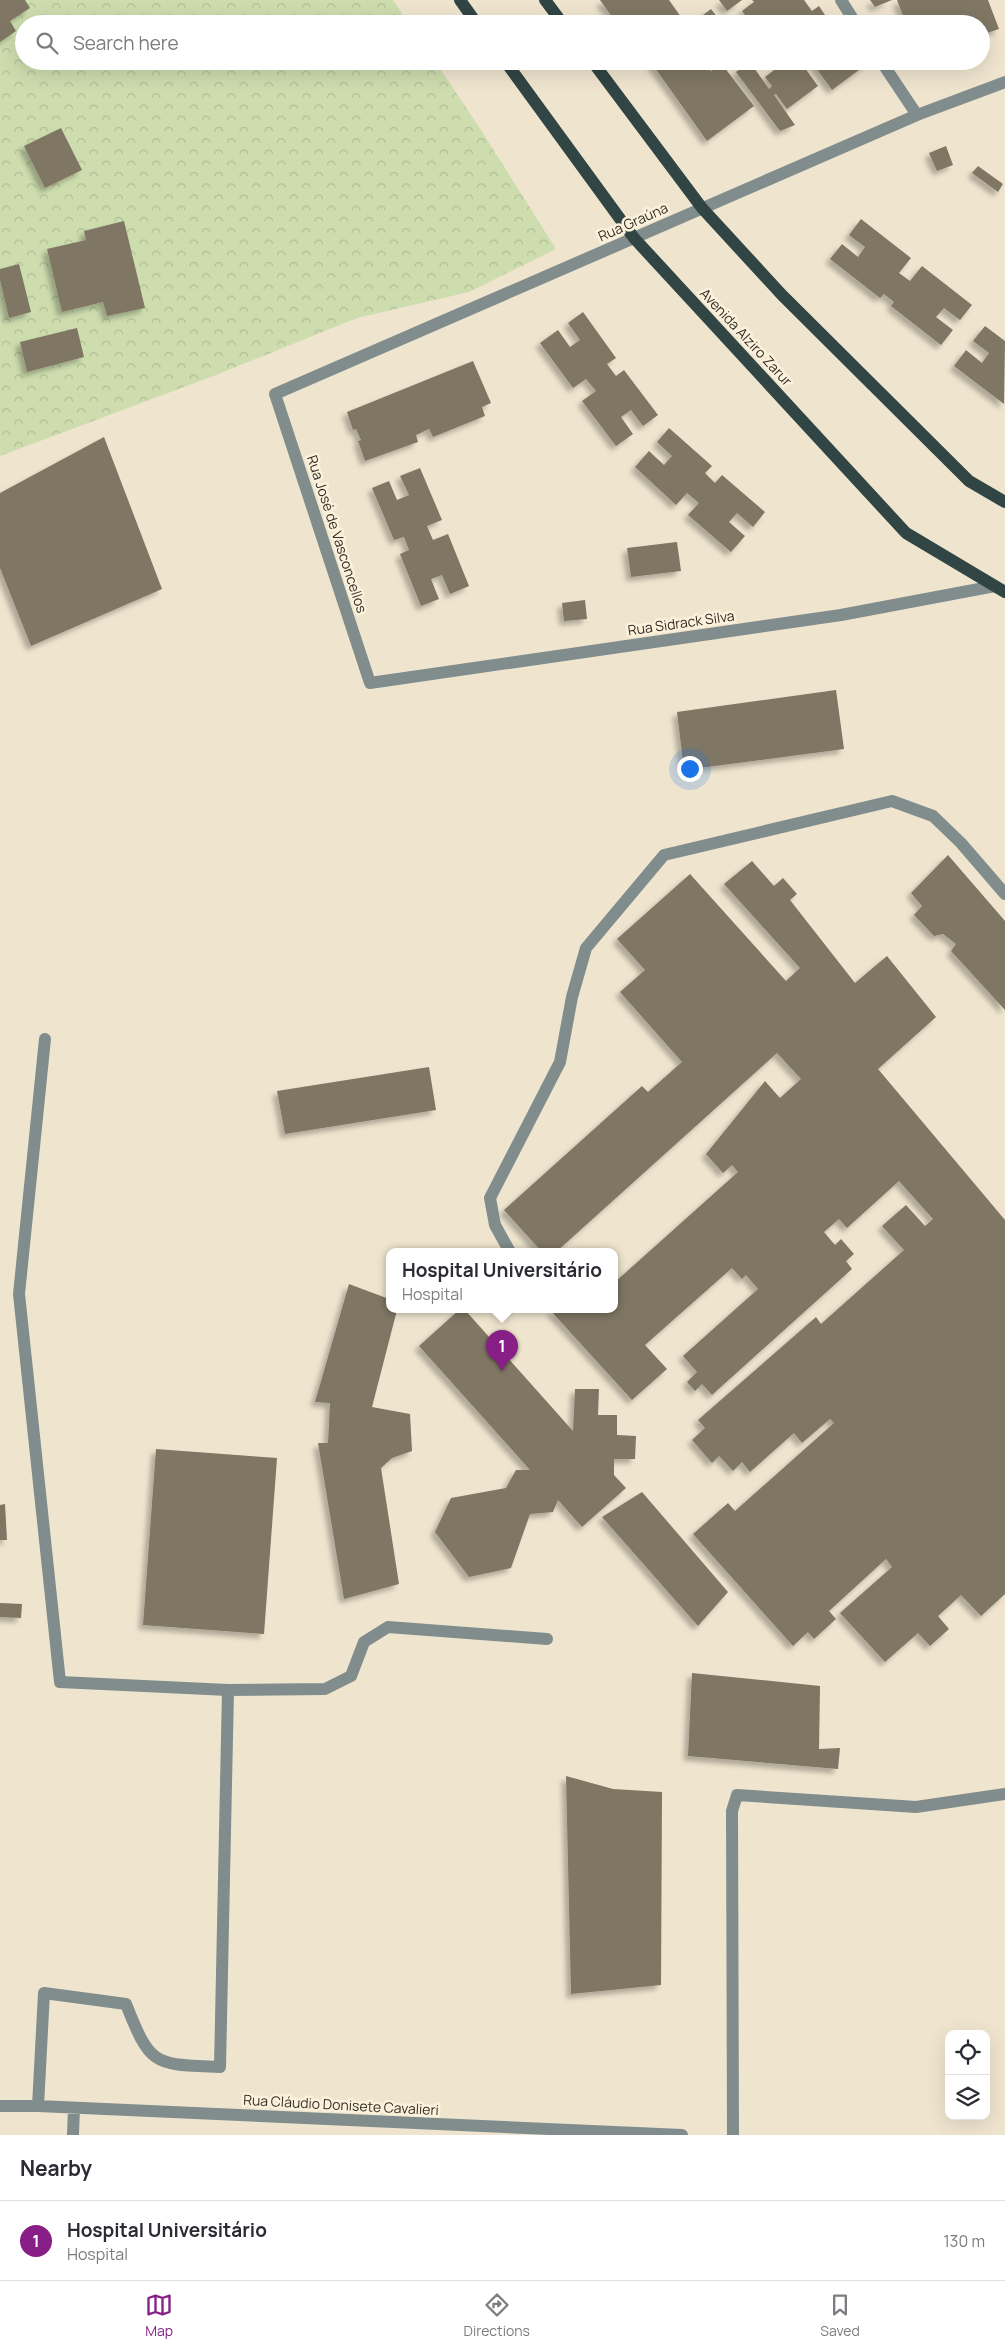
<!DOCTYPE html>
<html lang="en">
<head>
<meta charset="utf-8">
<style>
	:root { --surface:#fff; --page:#f7f7f7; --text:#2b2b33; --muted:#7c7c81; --line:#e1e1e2; --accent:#871f86 }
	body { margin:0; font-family:Manrope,sans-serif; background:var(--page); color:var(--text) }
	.controls { position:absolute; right:15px; bottom:15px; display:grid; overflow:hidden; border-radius:10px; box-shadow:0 5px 20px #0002 }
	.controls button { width:45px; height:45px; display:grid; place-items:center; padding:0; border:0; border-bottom:1px solid var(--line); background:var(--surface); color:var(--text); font:25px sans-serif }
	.you { position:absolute; left:689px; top:768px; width:18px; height:18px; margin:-12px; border:4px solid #fff; border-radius:50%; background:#1a73e8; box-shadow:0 0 0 8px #1a73e833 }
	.badge { display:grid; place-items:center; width:32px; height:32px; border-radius:50%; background:var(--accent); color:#fff; font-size:16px; font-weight:700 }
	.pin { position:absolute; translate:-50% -41px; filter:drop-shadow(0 1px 2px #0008) }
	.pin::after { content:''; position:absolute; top:26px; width:18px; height:15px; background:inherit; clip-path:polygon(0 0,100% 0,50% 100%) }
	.popup { position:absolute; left:386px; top:1248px; width:232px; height:65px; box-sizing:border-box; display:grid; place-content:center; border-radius:10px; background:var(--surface); filter:drop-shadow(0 1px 4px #0005); font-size:16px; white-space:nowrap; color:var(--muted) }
	.popup b { font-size:19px; color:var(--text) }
	.popup::after { content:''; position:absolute; left:50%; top:100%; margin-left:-10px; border:10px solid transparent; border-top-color:var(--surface) }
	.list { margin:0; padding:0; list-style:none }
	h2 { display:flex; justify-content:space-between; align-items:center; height:65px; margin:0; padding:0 20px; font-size:21px }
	h2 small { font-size:16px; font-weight:400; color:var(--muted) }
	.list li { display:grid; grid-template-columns:32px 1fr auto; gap:15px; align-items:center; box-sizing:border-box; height:80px; padding:0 20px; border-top:1px solid var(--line) }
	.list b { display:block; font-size:19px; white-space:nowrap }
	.list p { margin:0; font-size:16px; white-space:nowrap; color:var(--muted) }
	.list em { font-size:16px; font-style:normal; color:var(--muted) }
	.icon { flex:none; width:28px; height:28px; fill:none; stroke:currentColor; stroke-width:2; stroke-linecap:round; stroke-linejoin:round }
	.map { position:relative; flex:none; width:1005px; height:2135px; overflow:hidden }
	.search { position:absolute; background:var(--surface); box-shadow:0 5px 20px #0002; left:15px; right:15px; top:15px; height:55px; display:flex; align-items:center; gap:12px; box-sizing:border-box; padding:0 18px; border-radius:28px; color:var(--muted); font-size:19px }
	.sheet { height:145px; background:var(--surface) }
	nav { display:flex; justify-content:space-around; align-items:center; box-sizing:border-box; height:70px; border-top:1px solid var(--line); background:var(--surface); font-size:14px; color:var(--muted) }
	nav a { display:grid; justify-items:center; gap:2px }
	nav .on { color:var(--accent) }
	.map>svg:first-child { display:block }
</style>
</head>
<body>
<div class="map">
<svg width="1005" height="2135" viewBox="0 0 1005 2135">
	<defs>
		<pattern id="forest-crowns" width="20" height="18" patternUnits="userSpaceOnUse" patternTransform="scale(1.25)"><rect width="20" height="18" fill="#cdddae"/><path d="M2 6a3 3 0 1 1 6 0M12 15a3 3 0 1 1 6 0" fill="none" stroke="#b0be96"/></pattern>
		<filter id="shadow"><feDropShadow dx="-4.5" dy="4.5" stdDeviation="2.5" flood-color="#0004"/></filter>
	</defs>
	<rect width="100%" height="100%" fill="#efe5cf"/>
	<path fill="url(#forest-crowns)" d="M0,0H393L409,24H24V61H435L481,130L556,249L469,292L357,318L216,375L0,456Z"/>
	<path fill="#7f7663" filter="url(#shadow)" d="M0,0H25L30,8L10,21L16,31L0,42Z
		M600,0H669L686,24H617Z
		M719,0H742L727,11Z
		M752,0H804L812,11L819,6L831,24H752L742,11L754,2Z
		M870,0H892L875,7Z
		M897,0H988L999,29L981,35V24H913L912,21L906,23Z
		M711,9L718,18L710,24H691Z
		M650,61H704L711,71L721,63L754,106L707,141Z
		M786,61H800L818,86L787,109L776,94L774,95L795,125L780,131L736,72L750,62L769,89L772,86L765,77Z
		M811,61H865L867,64L832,90Z
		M61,128L82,170L45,188L24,146Z
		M946,146L953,165L937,171L929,153Z
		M978,166L1003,184L998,192L972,173Z
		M861,219L911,258L899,273L910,281L922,266L972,305L960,320L944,308L936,317L953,330L941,345L891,306L894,302L884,294L880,298L830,259L842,244L858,257L865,247L849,235Z
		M124,221L145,308L107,316L103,302L62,312L47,249L86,240L84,231Z
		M19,264L31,312L9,318L0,280V269Z
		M583,312L616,358L607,364L616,376L624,370L658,415L643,426L631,410L621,417L633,434L616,446L582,401L596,391L586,379L573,388L540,343L558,330L570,347L580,340L568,323Z
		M985,326L1005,341L1004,404L954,366L966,350L982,363L989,353L973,341Z
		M77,328L84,357L27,372L20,342Z
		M473,361L491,403L482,407L485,416L433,437L429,429L416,435L418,442L365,461L358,441L361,440L356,429L353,430L347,412Z
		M669,428L712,466L705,473L715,483L722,475L765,512L753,527L737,513L729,522L745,536L731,552L688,515L699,503L687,493L676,505L635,467L649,451L664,465L672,456L657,442Z
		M104,437L162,589L31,646L0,568V493Z
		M420,468L442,520L427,526L433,540L448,534L469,586L450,594L442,575L431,579L439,599L421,606L400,554L409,550L404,537L394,540L372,488L389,481L397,500L409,495L400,476Z
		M677,542L681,571L631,577L627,548Z
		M585,600L587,619L564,621L562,603Z
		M836,690L844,749L684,770L677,712Z
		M948,855L1005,921V1010L951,951L956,944L943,934L934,936L914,915L922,906L911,893Z
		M752,861L774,886L783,878L797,894L790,900L855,983L887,956L936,1017L878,1069L1005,1220V1594L981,1616L961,1595L938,1616L949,1629L930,1646L918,1633L885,1662L840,1613L892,1567L886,1559L829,1611L836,1619L814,1639L808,1632L793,1646L693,1534L728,1503L735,1511L834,1423L830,1419L802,1443L794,1433L750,1472L742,1462L733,1471L719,1456L712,1463L692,1440L705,1428L698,1420L816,1317L821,1324L904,1250L882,1226L906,1205L925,1226L933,1219L899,1181L847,1228L839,1219L824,1232L835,1245L841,1239L854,1254L846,1261L852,1269L712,1395L702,1384L695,1391L687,1382L697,1372L683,1356L758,1289L746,1275L742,1279L732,1268L645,1345L667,1369L632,1400L550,1310H614V1283L738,1172L732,1165L723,1173L706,1154L765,1081L780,1098L801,1079L777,1053L556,1252H542L504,1210L642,1086L648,1092L682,1062L620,992L645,970L617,939L690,874L786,981L800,968L724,884Z
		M429,1067L436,1110L285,1134L277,1091Z
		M349,1284L389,1299V1310H397L372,1407L410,1414L412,1451L392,1458L381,1468L399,1584L344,1599L318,1443H328L330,1403L315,1402Z
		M459,1310H465L573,1431L575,1389H599L598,1415H617V1435L636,1436L635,1459H614V1475L626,1488L582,1527L558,1500L553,1512L530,1514L511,1568L469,1577L435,1532L451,1498L506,1488L516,1470H530L419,1346Z
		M156,1449L277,1458L264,1634L143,1625Z
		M642,1492L728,1592L698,1626L602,1517Z
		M5,1504L7,1540H0V1505Z
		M0,1603L22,1604L21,1618L0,1617Z
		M692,1673L820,1686L819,1749L840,1748L838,1769L688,1756Z
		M566,1776L613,1789L662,1792L661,1985L571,1994Z"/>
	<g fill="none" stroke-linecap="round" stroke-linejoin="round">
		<path stroke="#818d8c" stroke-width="12" d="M841,0L856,24
			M881,61L917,115
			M995,586L841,615L370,683L275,394L917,115L1005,82
			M45,1039L19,1294L60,1682L228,1690L325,1689L351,1676L364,1642L388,1627L547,1639
			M510,1252L495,1225L490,1198L560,1062L572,997L586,948L664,855L892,801L933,816L961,843L1005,894
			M0,2106H38L682,2135
			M38,2106L44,1993L126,2004C151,2068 155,2064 220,2067L228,1690
			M73,2135L74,2108
			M733,2135L732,1811L737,1795L916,1807L1005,1794"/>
		<path stroke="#314544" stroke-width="12" d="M460,0L477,24
			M545,0L563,24
			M505,61L634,238L906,533L1005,592
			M592,61L702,208L782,295L969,481L1005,502"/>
	</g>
	<g text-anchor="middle" stroke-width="5" stroke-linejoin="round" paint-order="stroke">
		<g font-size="14" fill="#332f27" stroke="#fcf2dc">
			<text transform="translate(633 222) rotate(-24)" y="5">Rua Graúna</text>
			<text transform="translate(746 337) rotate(47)" y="5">Avenida Alziro Zarur</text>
			<text transform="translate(337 534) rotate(72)" y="5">Rua José de Vasconcellos</text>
			<text transform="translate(681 623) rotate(-8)" y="5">Rua Sidrack Silva</text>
			<text transform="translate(341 2105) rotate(3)" y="5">Rua Cláudio Donisete Cavalieri</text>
		</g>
	</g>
</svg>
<div class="controls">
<button><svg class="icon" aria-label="locate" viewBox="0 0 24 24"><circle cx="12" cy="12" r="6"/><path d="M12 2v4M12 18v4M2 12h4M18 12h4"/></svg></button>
<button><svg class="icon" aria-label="layers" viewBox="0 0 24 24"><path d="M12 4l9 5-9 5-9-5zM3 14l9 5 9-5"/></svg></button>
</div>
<div class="you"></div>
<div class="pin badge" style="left:502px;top:1371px">1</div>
<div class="popup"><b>Hospital Universitário</b>Hospital</div>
<div class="search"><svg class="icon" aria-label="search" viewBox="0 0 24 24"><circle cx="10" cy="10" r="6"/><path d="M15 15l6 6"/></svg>Search here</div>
</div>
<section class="sheet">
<h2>Nearby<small></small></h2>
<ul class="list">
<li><span class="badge">1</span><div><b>Hospital Universitário</b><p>Hospital</p></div><em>130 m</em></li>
</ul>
</section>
<nav>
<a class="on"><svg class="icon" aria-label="map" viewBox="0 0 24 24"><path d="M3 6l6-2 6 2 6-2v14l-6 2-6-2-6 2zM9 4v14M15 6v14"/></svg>Map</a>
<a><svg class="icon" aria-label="directions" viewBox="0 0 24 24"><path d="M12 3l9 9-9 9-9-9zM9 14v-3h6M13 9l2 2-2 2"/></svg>Directions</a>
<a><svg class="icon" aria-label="saved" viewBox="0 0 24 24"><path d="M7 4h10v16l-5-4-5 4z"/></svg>Saved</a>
</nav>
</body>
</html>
